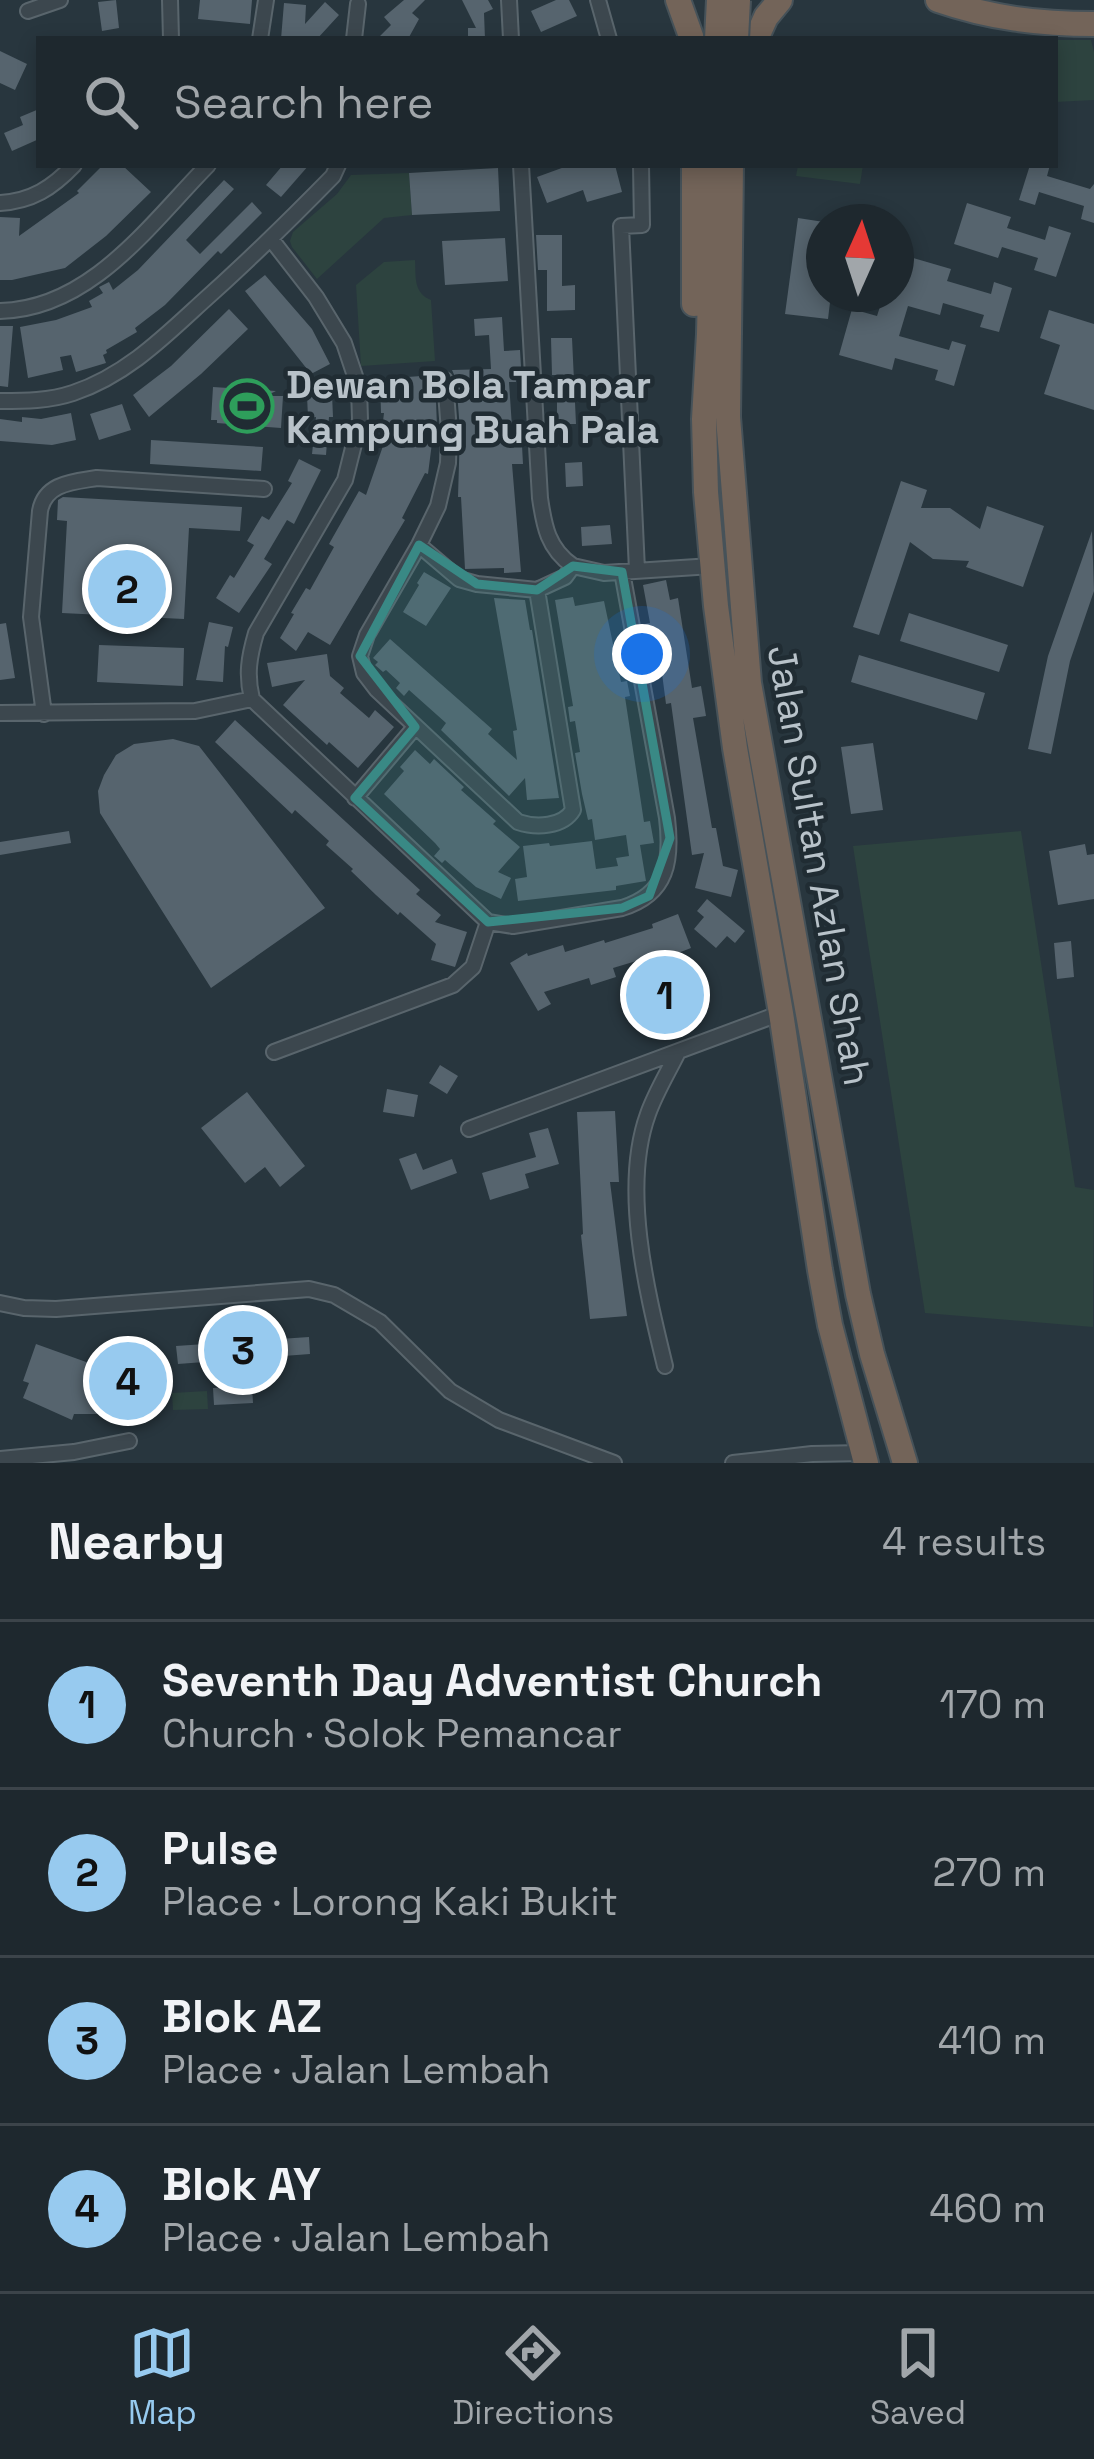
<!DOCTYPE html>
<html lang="en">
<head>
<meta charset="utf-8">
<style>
	:root { --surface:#1e282e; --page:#2b343a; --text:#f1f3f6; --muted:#a1a6aa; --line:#3c444a; --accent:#97caef }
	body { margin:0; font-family:"Space Grotesk",sans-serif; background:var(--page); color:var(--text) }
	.compass { position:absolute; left:806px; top:204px; width:108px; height:108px; border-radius:50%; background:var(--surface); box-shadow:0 6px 18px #0003; rotate:3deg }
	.you { position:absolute; left:642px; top:654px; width:42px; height:42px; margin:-30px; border:9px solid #fff; border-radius:50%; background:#1a73e8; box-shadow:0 0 0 18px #1a73e833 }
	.badge { display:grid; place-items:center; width:78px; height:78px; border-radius:50%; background:var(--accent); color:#111; font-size:39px; font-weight:700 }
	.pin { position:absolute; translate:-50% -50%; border:6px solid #fff; box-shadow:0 3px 12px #0006 }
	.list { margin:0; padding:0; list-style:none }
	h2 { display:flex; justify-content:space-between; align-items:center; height:156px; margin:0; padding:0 48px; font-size:51px }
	h2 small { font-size:39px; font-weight:400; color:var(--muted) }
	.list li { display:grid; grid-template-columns:78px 1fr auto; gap:36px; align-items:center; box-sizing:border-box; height:168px; padding:0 48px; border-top:3px solid var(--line) }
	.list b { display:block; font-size:45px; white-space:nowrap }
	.list p { margin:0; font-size:39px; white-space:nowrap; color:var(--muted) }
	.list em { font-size:39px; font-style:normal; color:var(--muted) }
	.icon { flex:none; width:66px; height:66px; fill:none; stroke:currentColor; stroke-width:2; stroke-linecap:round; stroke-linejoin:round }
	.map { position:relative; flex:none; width:1094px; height:1463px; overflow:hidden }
	.search { position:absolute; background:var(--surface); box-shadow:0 6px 18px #0003; left:36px; right:36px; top:36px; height:132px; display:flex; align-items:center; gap:30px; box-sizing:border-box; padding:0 42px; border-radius:0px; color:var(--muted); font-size:45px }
	.sheet { height:828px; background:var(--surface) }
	nav { display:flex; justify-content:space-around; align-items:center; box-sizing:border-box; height:168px; border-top:3px solid var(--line); background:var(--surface); font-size:33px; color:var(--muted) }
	nav a { display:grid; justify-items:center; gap:6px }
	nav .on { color:var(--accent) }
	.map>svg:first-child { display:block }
</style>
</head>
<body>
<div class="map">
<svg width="1094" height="1463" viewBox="0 0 1094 1463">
	<rect width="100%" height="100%" fill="#28363e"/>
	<path fill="#2d433f" d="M1055,40H1091L1094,52V100L1055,102Z
		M798,165H863L860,184L796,176Z
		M409,173L412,215L384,218L317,279L292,247L290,241L293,232L337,194L351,175Z
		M415,260C416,276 413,293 431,300L435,361L361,366L356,285L384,262Z
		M1021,831L1075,1187L1094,1190L1093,1327L925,1313L853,846Z
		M207,1391L208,1409L173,1410L172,1393Z"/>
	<path fill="#56646e" d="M116,0L119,28L102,31L98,2Z
		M200,0H252L250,24L198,19Z
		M404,0H425L412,13L419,19L408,39H377L391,25L384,17Z
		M462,0H488L493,9L484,13L485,39H468V28H476Z
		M556,0H569L577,16L541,32L531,11Z
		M325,2L339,15L317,39H281L284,3L306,5L305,24Z
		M0,51L27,64L15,90L0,83Z
		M39,109V139L12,151L4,133L23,125L20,117Z
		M103,165H122L151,192L106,236L65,268L12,280H0V217L20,218L19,236L79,193L77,191Z
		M283,165H309L281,197L266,185Z
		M570,165H615L622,192L587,202L583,190L547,203L537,177Z
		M1030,165H1050L1047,176L1090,189L1094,184V223L1081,219L1084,206L1039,192L1035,205L1019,200Z
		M498,168L500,211L412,215L409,173Z
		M224,180L234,189L186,240L200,254L252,202L262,213L221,254L218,251L165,305L135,328L137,332L106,350L107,353L103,355L106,363L76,372L71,355L60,357L63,370L28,378L20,327L56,320L92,307L89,301L103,293L99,287L109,282L113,290L138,270Z
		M967,203L1011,217L1007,228L1045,240L1049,226L1071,233L1056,277L1034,270L1038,258L1002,247L998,258L954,244Z
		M798,218L824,222V294H831L828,319L785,314Z
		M536,235H562V286L575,285V310L547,311V270H538Z
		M505,238L508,281L445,285L442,241Z
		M896,253L951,269L947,281L991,294L994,282L1012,288L999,332L980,327L984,315L943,303L940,315L908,306L899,336L949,350L952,341L966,345L954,386L935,380L938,370L895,358L892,370L839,355L852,309L877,316L884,294H896Z
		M265,275L312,329L330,364L311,374L245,291Z
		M229,309L248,329L201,374L149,417L133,395L171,366Z
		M1049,310L1094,324V410L1044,394L1060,345L1040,338Z
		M502,317L504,351L520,350L521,367L515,368L516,382H509L512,427H521L523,464H512L521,572L504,573V568L465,569L461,497H458L460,430L456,379L452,370L491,369L489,335L475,336L474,319Z
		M0,326H13L8,387L0,386Z
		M551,338H572L576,424H557V375H552Z
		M435,375L437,427H434L428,474L425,473L402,518L405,520L330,645L308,632L296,651L280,638L294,614L291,613L306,588L310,590L334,547L329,544L359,491L366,495L383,446H380L384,413H381L380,379Z
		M213,387L276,391L266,396H283L281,428L217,423V420H211Z
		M332,394L333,417H329L326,455L312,454L316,417L308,418L307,395Z
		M122,404L131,430L99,440L90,414Z
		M71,413L76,440L52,445L0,441V419L22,422V417L41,419Z
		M151,440L263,447L261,471L150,464Z
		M299,459L321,470L294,524L287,520L264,559L272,564L239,613L216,598L230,575L234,578L254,545L247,541L262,516L269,520L292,483L288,481Z
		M582,462L583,486L566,487L565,463Z
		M901,481L927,490L921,508H950L980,529L987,506L1044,526L1023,587L966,567L969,561L933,559L910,542L879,635L853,627Z
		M63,497L242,507L240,531L189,528L184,619L62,613L67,521L57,520L58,500Z
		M610,525L612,544L582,546L581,527Z
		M1092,531L1094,591L1070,661L1051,754L1028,749L1048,656Z
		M424,572L451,588L426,626L403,612L419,585L417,583Z
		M666,580L670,600L678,598L692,688L701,686L706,716L693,718L712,828H716L723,866L738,870L731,897L695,888L704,853L692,855L671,703L666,704L658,643L649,645L645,624L650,623L643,585Z
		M573,597L575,606L604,601L621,682L627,681L630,696L625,697L644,822L650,821L654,843L640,845L646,881L616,886V890L518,901L515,879L527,877L523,846L549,843L550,846L592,841L596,869L618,866L616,858L629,856L626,835L595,840L592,819L588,820L582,794L575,753L580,752L575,721L570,722L568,707L573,706L555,600Z
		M494,598L525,600L530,630H532L559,798L527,800L525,778L509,796L441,730L446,723L409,690L404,696L396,688L400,683L386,670L383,672L375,665L378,662L373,658L390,639L492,729L488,734L517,760L513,731L517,730Z
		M909,613L1008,645L999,672L900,641Z
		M209,622L233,627L228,647L225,646L223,682L196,680Z
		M6,623L15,678L0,680V624Z
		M99,645L184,648L183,686L97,682Z
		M327,654L330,676L344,688L340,693L369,718L375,710L394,727L358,768L329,742L327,745L283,705L305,680L272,687L267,663Z
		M859,655L985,693L977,720L851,682Z
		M235,720L420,890L416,894L441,915L435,922L467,932L455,967L431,960L436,944L400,912L398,915L376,895L351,871L353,869L326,845L329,841L295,810L292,814L215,742Z
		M173,739L199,746L325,908L211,988L100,813L98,791L104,775L116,755L134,744Z
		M873,743L883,810L851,814L841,747Z
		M415,750L430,764L434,759L464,787L461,790L496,821L493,824L520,847L498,872L511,878L501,899L476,887L445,860L442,863L434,856L440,849L435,843L384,794L404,771L400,767Z
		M69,831L71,843L0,855V842Z
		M1085,844L1087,855L1094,854V899L1058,905L1049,851Z
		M707,899L745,931L735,943L727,936L716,948L694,929L704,917L697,911Z
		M678,914L691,948L665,958L663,953L613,968L616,977L591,985L589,978L544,992L551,1004L538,1011L510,963L527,953L528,956L563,945L565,952L604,940L605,943L653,928L652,924Z
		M1071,941L1074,977L1057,979L1054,943Z
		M440,1065L458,1076L447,1094L429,1083Z
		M387,1089L418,1095L414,1117L383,1112Z
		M247,1092L305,1166L280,1187L265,1167L245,1183L201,1128Z
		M615,1111L619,1182H610L627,1316L590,1319L581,1235L583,1234L577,1112Z
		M548,1128L559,1164L525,1174L529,1188L490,1200L482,1173L536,1157L529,1133Z
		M416,1153L423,1170L452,1159L457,1173L411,1190L399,1159Z
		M309,1337L310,1354L178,1364L176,1346Z
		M129,1341L135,1422L117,1423V1414H74L72,1420L23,1398L29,1383L23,1381L36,1344L114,1372L112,1342Z
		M252,1386L253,1403L214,1405L213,1388Z"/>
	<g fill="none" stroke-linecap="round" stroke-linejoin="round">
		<g stroke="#59656c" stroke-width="18">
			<path id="street" d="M170,0L171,39
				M509,0L511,39
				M598,0L609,39
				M28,11L60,0
				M260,39L266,0
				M354,39L358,4
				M521,165L540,498C544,526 548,549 573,566
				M0,203C32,201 52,188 74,165
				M271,239L316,297L344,343L359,388L360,420L345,480L256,633C249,657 246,675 252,699L488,922L513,926L622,908C668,894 672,860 667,818L622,572
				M0,311C91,309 150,224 208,165
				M445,380L449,431L448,463L438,506L419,545L367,635L360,656L364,673L377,690L518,822C536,828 563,827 573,810L537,590
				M0,401C25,401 49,401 73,393C124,376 161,340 200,304C246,263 290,220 333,176L338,165
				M419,545L459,579L477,584L537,590L565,577L573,566L604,573L712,566
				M637,570L621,226L642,225L641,165
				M0,713L195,711L252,699
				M44,714L31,617L40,511C45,483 73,482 97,478L264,489
				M355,798L415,727
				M274,1052L453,985L473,967L488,922
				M469,1129L781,1013
				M0,1303L24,1308L56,1309L309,1289L334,1295L380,1322L450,1391L499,1420L614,1463
				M665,1366C647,1292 621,1188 648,1114C655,1094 667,1074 677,1054
				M0,1459L74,1452L129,1441
				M733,1463L812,1454L863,1453"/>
		</g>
		<g stroke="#465259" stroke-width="28">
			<path id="highway" d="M678,0L692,39
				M938,0C990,18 1039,24 1094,24
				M756,39L766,17L780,0
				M713,165L709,334L704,419L706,492L716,606L735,748L781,1013L820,1270L830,1325L866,1463
				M731,165L728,417L749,683L858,1294L872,1354L905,1463
				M694,304V165"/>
		</g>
		<use href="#street" stroke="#3c474e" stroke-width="14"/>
		<use href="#highway" stroke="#736459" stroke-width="24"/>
		<g stroke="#465259" stroke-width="28" stroke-linecap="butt">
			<path id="highway-bridge" d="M717,39L719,0
				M736,39L738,0"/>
		</g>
		<use href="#highway-bridge" stroke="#736459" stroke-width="24"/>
	</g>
	<path fill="#398985" fill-opacity="0.2" stroke="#398985" stroke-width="9" stroke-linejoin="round" d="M419,545L477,584L537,590L573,566L622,572L670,838L649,896L622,908L488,922L355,798L415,727L360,656Z"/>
	<defs>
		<g id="stadium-ring" transform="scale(2.7)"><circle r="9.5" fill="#202c33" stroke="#2e9e5b" stroke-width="1.5"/><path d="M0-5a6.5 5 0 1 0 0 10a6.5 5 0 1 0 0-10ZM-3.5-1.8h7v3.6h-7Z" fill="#2e9e5b"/></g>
	</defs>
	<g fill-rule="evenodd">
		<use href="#stadium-ring" x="247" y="406"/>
	</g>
	<g text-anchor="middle" stroke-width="9" stroke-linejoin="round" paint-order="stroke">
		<g font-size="39" font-weight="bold" fill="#b8c2c9" stroke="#202c33" text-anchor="start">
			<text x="286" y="398">Dewan Bola Tampar<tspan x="286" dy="45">Kampung Buah Pala</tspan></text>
		</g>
		<g font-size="39" fill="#b8c2c9" stroke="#202c33">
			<text transform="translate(820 865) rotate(80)" y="14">Jalan Sultan Azlan Shah</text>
		</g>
	</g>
</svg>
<svg class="compass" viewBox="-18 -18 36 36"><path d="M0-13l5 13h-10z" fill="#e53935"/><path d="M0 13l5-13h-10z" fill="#a1a6aa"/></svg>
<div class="you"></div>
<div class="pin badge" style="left:665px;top:995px">1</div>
<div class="pin badge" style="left:127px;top:589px">2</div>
<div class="pin badge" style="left:243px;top:1350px">3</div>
<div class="pin badge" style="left:128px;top:1381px">4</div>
<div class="search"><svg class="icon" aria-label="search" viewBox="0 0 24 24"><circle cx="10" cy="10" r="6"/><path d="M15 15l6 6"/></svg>Search here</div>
</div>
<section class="sheet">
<h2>Nearby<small>4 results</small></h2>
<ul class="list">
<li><span class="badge">1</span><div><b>Seventh Day Adventist Church</b><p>Church · Solok Pemancar</p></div><em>170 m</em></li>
<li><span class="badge">2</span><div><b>Pulse</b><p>Place · Lorong Kaki Bukit</p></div><em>270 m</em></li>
<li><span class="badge">3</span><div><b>Blok AZ</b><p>Place · Jalan Lembah</p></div><em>410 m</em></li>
<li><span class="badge">4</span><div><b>Blok AY</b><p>Place · Jalan Lembah</p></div><em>460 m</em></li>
</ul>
</section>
<nav>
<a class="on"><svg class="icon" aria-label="map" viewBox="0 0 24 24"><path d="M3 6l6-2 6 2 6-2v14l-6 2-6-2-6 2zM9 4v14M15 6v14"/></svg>Map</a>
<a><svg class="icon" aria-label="directions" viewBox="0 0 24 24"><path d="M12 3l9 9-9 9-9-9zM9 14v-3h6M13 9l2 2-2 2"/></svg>Directions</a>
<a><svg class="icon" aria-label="saved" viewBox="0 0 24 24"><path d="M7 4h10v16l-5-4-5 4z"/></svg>Saved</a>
</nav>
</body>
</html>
